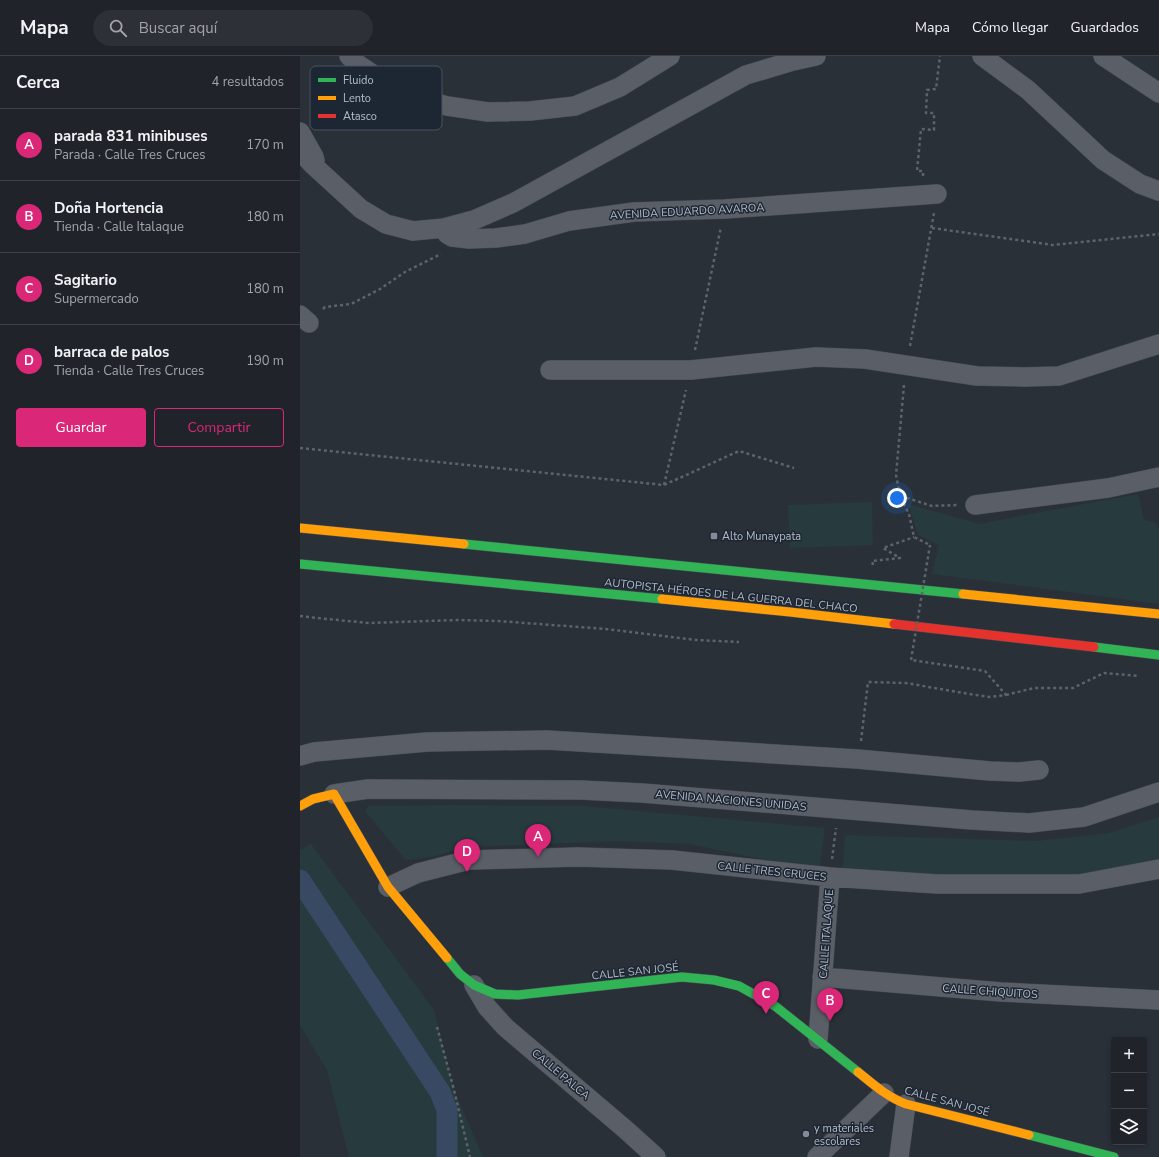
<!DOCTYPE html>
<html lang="es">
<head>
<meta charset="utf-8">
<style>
	:root { --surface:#20242a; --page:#2d3036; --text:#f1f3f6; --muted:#a2a4a8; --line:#3d4147; --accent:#db2777 }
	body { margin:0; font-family:"Nunito Sans",sans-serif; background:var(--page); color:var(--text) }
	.controls { position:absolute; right:12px; bottom:12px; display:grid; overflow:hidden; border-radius:4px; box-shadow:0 2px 6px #0003 }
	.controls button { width:36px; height:36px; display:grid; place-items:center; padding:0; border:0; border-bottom:1px solid var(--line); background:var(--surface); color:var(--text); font:20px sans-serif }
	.you { position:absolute; left:597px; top:442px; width:14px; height:14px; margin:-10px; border:3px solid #fff; border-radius:50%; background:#1a73e8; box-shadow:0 0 0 6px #1a73e833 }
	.badge { display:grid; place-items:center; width:26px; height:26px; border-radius:50%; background:var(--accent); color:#fff; font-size:13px; font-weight:700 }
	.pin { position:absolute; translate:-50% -33px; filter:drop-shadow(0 1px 2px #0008) }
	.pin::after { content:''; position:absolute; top:21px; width:14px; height:12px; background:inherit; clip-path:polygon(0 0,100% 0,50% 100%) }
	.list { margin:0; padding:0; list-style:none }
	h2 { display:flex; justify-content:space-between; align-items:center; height:52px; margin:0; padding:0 16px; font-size:17px }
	h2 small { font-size:13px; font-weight:400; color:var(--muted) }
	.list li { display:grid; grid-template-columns:26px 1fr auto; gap:12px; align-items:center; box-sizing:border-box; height:72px; padding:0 16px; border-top:1px solid var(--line) }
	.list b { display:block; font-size:15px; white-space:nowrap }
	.list p { margin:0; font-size:13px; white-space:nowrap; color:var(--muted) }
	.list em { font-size:13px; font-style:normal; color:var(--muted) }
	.actions { display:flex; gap:8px; padding:12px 16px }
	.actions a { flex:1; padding:9px 0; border:1px solid var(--accent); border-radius:4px; text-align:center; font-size:14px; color:var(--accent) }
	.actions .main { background:var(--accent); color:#fff }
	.icon { flex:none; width:22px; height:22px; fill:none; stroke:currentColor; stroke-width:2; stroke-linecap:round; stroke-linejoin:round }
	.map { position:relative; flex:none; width:859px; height:1101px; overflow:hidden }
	header { display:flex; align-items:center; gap:24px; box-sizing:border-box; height:56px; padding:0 20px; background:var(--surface); border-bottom:1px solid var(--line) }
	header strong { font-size:19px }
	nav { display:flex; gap:22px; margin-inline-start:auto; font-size:14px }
	.search { width:280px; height:36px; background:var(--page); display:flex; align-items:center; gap:10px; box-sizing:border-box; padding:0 14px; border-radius:22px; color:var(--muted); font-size:15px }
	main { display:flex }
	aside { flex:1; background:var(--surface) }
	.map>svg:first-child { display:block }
</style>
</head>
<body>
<header>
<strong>Mapa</strong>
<div class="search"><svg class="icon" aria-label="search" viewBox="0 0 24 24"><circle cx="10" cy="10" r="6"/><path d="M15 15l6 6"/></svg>Buscar aquí</div>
<nav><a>Mapa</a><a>Cómo llegar</a><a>Guardados</a></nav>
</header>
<main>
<aside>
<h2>Cerca<small>4 resultados</small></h2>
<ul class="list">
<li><span class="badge">A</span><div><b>parada 831 minibuses</b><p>Parada · Calle Tres Cruces</p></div><em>170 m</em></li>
<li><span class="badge">B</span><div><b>Doña Hortencia</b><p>Tienda · Calle Italaque</p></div><em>180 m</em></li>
<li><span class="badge">C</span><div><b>Sagitario</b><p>Supermercado</p></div><em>180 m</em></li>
<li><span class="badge">D</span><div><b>barraca de palos</b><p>Tienda · Calle Tres Cruces</p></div><em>190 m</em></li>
</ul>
<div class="actions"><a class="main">Guardar</a><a>Compartir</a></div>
</aside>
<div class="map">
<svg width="859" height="1101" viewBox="0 0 859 1101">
	<rect width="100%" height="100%" fill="#2a3038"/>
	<path fill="#273a3e" d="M838,438L844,464L855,466L859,473V548L632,518L639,489L618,479L608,448L680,468L719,460Z
		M572,446L573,489L490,492L488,449Z
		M152,749L284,750L525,772L519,815L389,788L318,785L168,791L132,801L106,804L65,755L69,750Z
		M859,761V807L773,823H542L545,779L736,785L809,777Z
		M11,788L134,954L154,1034L183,1101H49L27,1014L0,969V794Z"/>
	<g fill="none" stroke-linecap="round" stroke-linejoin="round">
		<path stroke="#384963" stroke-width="21" d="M0,824L140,1036L147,1054V1101"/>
		<g stroke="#484c53" stroke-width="20">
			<path id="street" d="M49,0L59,9L89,29L119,42L147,50L188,56L230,55L275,50L320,31L370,0
				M682,0L728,34L803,104L840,128L859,135
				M803,0L859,37
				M0,76L14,101L15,105
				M0,95L13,109L61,153L86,168L113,175L144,172L174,164L213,147L446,19L493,5L516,0
				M144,172L147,178L152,181L169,183L196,182L225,178L269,165L334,156L425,153L637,138
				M0,259L9,267
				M250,314H391L516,301L565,303L677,320L724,321L759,320L859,288
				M675,449L808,432L859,421
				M0,700L14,696L127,686L247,684L557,703L690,715L719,716L739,714
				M34,738L68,733L281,734L342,737L672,764L729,767L784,761L859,736
				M88,831L118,817L169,804L278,801L372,804L530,821L637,828H779L859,813
				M522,921L701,936L859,944
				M174,929L187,951L205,971L325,1073L356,1101
				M518,983L530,821
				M517,1101L584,1037
				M599,1101L606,1048"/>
		</g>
		<g stroke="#484c53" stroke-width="10">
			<path id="fast" d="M164,488L663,538
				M0,508L362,543
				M794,591L859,599
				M147,902L160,918L174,929L195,938L218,939L382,921L414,924L439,930L475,950L558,1016
				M729,1079L814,1101"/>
		</g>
		<g stroke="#484c53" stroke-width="10">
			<path id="slow" d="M0,472L164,488
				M663,538L859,558
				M362,543L490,556L594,568
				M0,750L13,743L34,738L88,831L147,902
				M558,1016C573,1028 587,1041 606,1048L729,1079"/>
		</g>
		<g stroke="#484c53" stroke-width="10">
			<path id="jam" d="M594,568L794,591"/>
		</g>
		<path stroke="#5d636a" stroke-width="2.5" stroke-dasharray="3 3" stroke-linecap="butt" d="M623,120V115H617L621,73L634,74V57H626L627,34L636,33L640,0
			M632,172L753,189L859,178
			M23,253L25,251L51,248L80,233L105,216L141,198
			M610,290L634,157
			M395,294L421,171
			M604,329L596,419L600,440L609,458L614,481L630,489
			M0,392L364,429L439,395L494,412
			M364,429L386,334
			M601,440L632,450L657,449
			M573,509L572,505L600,502L583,492L614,481
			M0,560L17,562L69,567L157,564L198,565L306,573L396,584L439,586
			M706,639L734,632H773L804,617L839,620
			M561,685L568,626L606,627L663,637L689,641L706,639L685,615L611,604
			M532,803L536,772
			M137,971L154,1034L170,1101"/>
		<use href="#street" stroke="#5a5e66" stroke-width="19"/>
		<use href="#fast" stroke="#30b455" stroke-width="9"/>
		<use href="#slow" stroke="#ff9f0a" stroke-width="9"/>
		<use href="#jam" stroke="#e5322d" stroke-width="9"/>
		<path stroke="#5d636a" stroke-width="2.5" stroke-dasharray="3 3" stroke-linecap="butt" d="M611,604L630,489"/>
	</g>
	<g fill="#848b96" stroke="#1d2633" stroke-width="1.5">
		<rect x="410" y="476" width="8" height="8" rx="2"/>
		<circle cx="506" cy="1078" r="4"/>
	</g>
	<g text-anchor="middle" stroke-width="3" stroke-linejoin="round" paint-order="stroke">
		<g font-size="11" fill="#b4bcc9" stroke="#1d2633">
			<text transform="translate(387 155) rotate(-3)" y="4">AVENIDA EDUARDO AVAROA</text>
			<text transform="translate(431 539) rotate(6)" y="4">AUTOPISTA HÉROES DE LA GUERRA DEL CHACO</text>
			<text transform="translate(431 744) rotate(5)" y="4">AVENIDA NACIONES UNIDAS</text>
			<text transform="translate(472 815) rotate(6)" y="4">CALLE TRES CRUCES</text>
			<text transform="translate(526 878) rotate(-86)" y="4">CALLE ITALAQUE</text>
			<text transform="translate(335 915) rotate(-6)" y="4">CALLE SAN JOSÉ</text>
			<text transform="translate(690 935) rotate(4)" y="4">CALLE CHIQUITOS</text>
			<text transform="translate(261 1018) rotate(40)" y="4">CALLE PALCA</text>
			<text transform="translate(647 1045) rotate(15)" y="4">CALLE SAN JOSÉ</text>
		</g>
		<g font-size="11" fill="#b4bcc9" stroke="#1d2633" text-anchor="start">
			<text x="422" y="484">Alto Munaypata</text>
			<text x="514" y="1076">y materiales<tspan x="514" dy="13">escolares</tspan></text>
		</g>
	</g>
	<rect x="10" y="10" width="132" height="64" rx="6" fill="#1d2633" stroke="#4a5360" stroke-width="1"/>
	<rect x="18" y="22" width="18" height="4" fill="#30b455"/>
	<rect x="18" y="40" width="18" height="4" fill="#ff9f0a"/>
	<rect x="18" y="58" width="18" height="4" fill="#e5322d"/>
	<g font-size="11" fill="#b4bcc9">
		<text x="43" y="28">Fluido</text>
		<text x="43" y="46">Lento</text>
		<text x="43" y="64">Atasco</text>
	</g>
</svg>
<div class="controls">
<button>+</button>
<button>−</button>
<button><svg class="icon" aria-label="layers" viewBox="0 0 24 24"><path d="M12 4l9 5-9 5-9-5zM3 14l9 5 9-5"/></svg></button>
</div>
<div class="you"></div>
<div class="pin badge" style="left:238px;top:801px">A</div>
<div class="pin badge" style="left:530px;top:965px">B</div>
<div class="pin badge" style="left:466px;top:958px">C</div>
<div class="pin badge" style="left:167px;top:816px">D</div>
</div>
</main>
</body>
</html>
